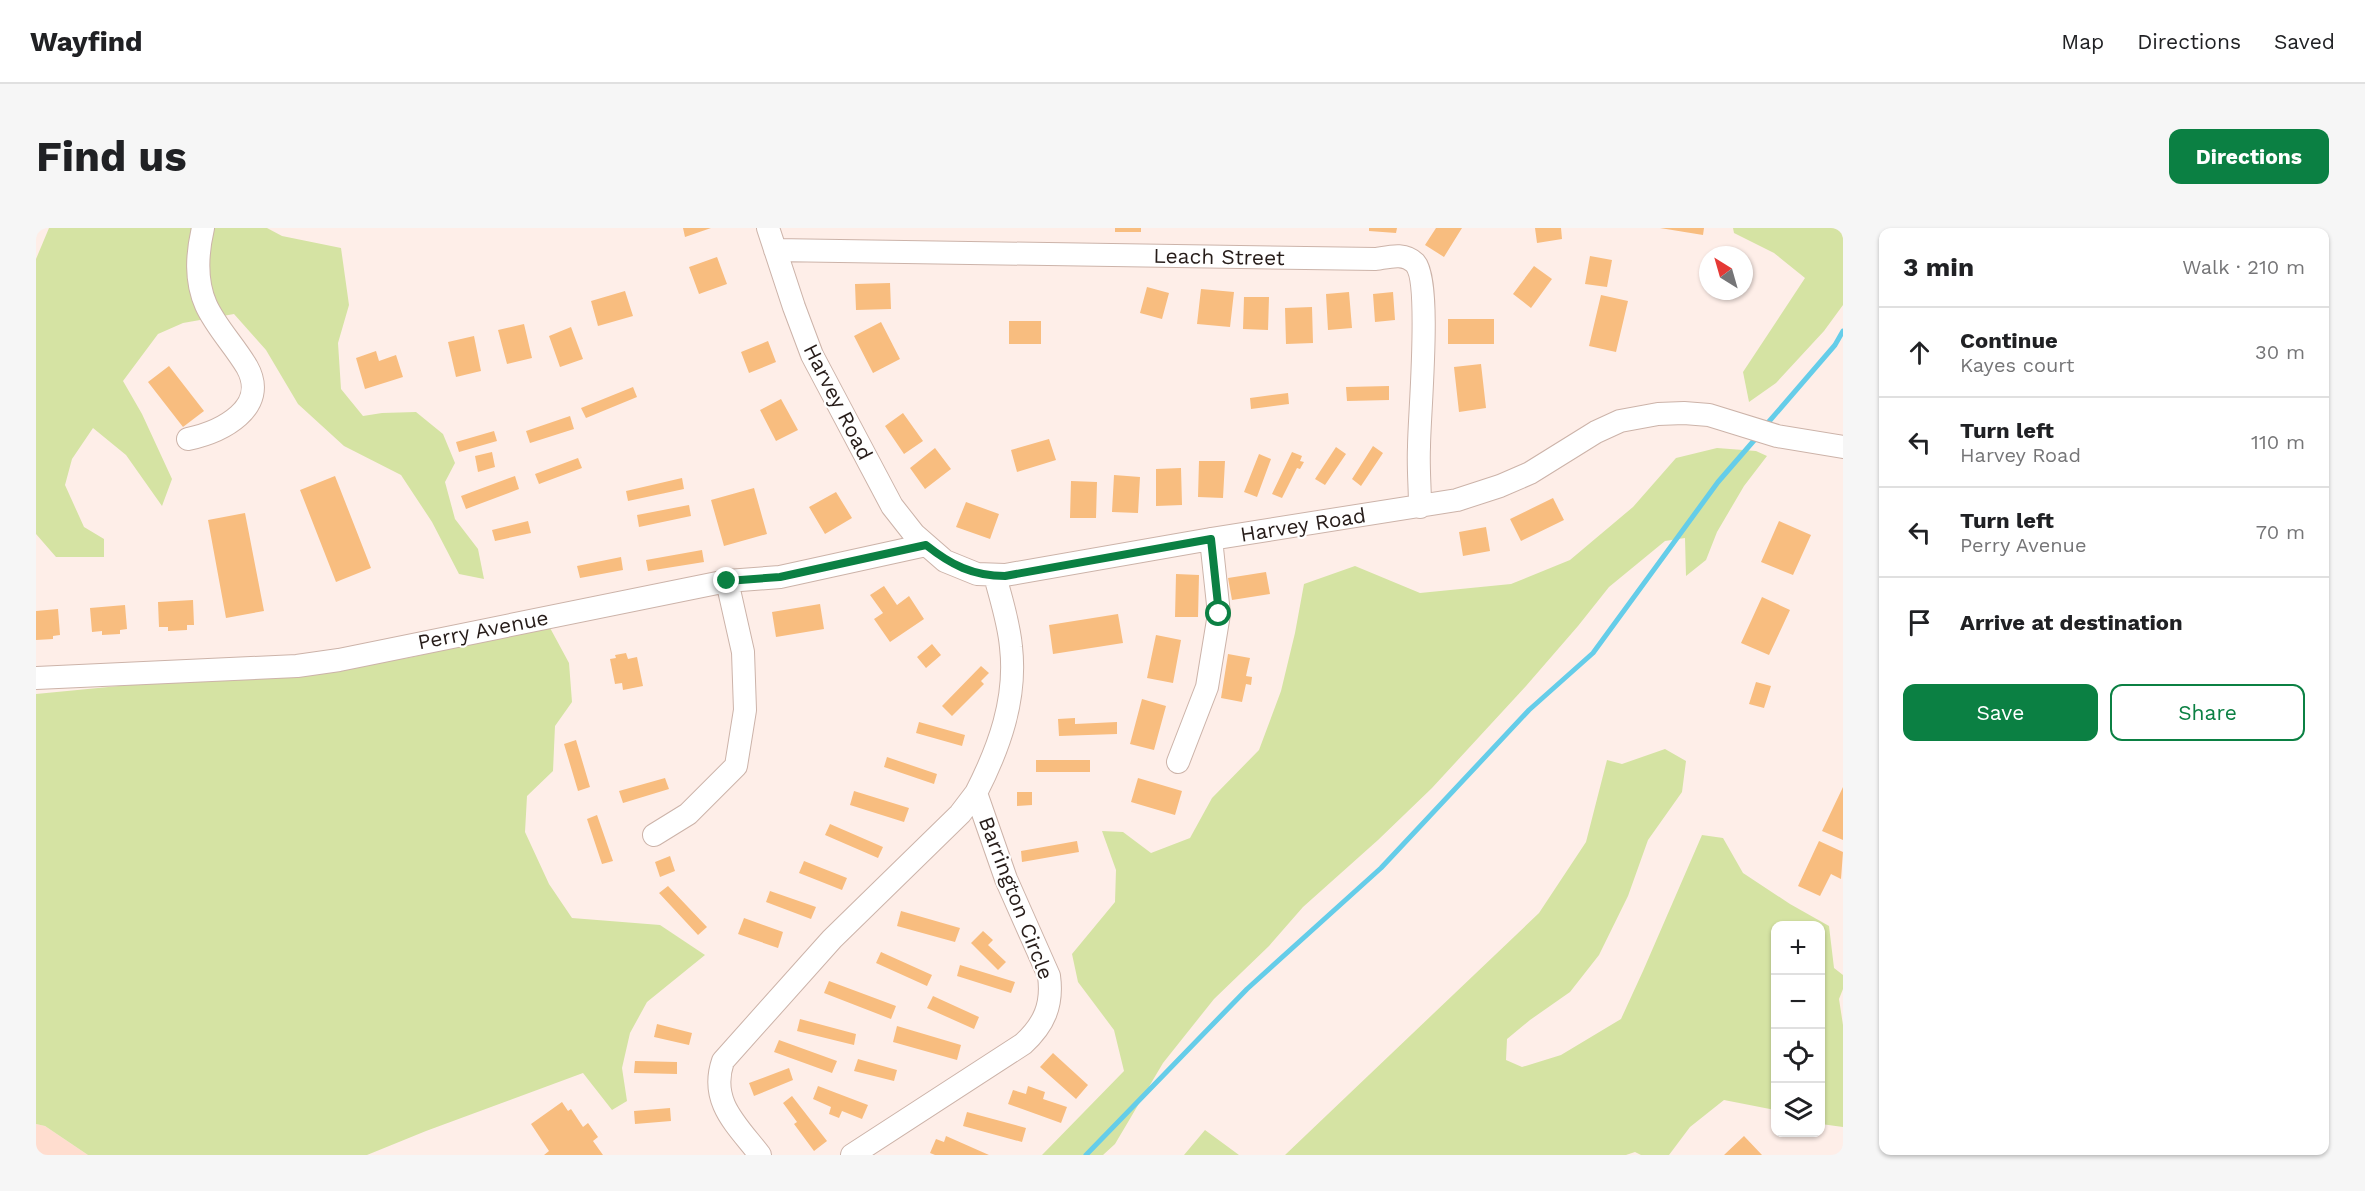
<!DOCTYPE html>
<html lang="en">
<head>
<meta charset="utf-8">
<style>
	:root { --surface:#fff; --page:#f6f6f6; --text:#202124; --muted:#757577; --line:#e0e0e0; --accent:#0b8043 }
	body { margin:0; font-family:"Work Sans",sans-serif; background:var(--page); color:var(--text) }
	.controls { position:absolute; right:18px; bottom:18px; display:grid; overflow:hidden; border-radius:12px; box-shadow:0 2px 4px #0004 }
	.controls button { width:54px; height:54px; display:grid; place-items:center; padding:0; border:0; border-bottom:2px solid var(--line); background:var(--surface); color:var(--text); font:30px sans-serif }
	.compass { position:absolute; left:1663px; top:18px; width:54px; height:54px; border-radius:50%; background:var(--surface); box-shadow:0 2px 4px #0004; rotate:323deg }
	.stop { position:absolute; width:18px; height:18px; margin:-14px; border:4px solid #0b8043; border-radius:50%; background:#fff }
	.stop.end { background:#0b8043; border-color:#fff; box-shadow:0 2px 6px #0008 }
	.list { margin:0; padding:0; list-style:none }
	h2 { display:flex; justify-content:space-between; align-items:center; height:78px; margin:0; padding:0 24px; font-size:26px }
	h2 small { font-size:20px; font-weight:400; color:var(--muted) }
	.list li { display:grid; grid-template-columns:39px 1fr auto; gap:18px; align-items:center; box-sizing:border-box; height:90px; padding:0 24px; border-top:2px solid var(--line) }
	.list b { display:block; font-size:22px; white-space:nowrap }
	.list p { margin:0; font-size:20px; white-space:nowrap; color:var(--muted) }
	.list em { font-size:20px; font-style:normal; color:var(--muted) }
	.actions { display:flex; gap:12px; padding:18px 24px }
	.actions a { flex:1; padding:14px 0; border:2px solid var(--accent); border-radius:12px; text-align:center; font-size:21px; color:var(--accent) }
	.actions .main { background:var(--accent); color:#fff }
	.icon { flex:none; width:33px; height:33px; fill:none; stroke:currentColor; stroke-width:2; stroke-linecap:round; stroke-linejoin:round }
	.map { position:relative; flex:none; width:1807px; height:927px; overflow:hidden; border-radius:12px }
	header { display:flex; align-items:center; gap:36px; box-sizing:border-box; height:84px; padding:0 30px; background:var(--surface); border-bottom:2px solid var(--line) }
	header strong { font-size:28px }
	nav { display:flex; gap:33px; margin-inline-start:auto; font-size:21px }
	.intro { display:flex; align-items:center; justify-content:space-between; box-sizing:border-box; height:144px; padding:0 36px }
	h1 { margin:0; font-size:42px }
	.button { padding:15px 27px; border-radius:12px; background:var(--accent); color:#fff; font-size:21px; font-weight:700 }
	main { display:flex; gap:36px; padding:0 36px }
	aside { flex:1; background:var(--surface); border-radius:12px; box-shadow:0 2px 4px #0004 }
	.map>svg:first-child { display:block }
</style>
</head>
<body>
<header>
<strong>Wayfind</strong>
<nav><a>Map</a><a>Directions</a><a>Saved</a></nav>
</header>
<div class="intro"><h1>Find us</h1><a class="button">Directions</a></div>
<main>
<div class="map">
<svg width="1807" height="927" viewBox="0 0 1807 927">
	<rect width="100%" height="100%" fill="#feeee8"/>
	<path fill="#ffddcf" d="M0,896L9,898L52,927H0Z"/>
	<path fill="#d5e3a3" d="M13,0H231L246,8L305,20L313,77L302,115L305,161L327,188L346,185L380,184L407,206L419,235L409,254L419,291L442,321L448,351L423,346L396,294L365,247L308,218L262,176L230,122L198,86L147,95L122,106L87,153L106,186L136,251L126,278L90,227L57,200L36,231L29,257L48,299L68,311V329H20L0,306V31Z
		M1697,0H1807V77L1788,103L1740,155L1713,174L1707,144L1769,50L1738,25L1698,5Z
		M1681,220L1720,223L1731,228L1708,258L1681,304L1670,332L1650,348L1649,310L1629,313L1573,359L1542,398L1490,458L1396,560L1342,612L1267,679L1233,718L1178,771L1127,835L1079,916L1067,927H1006L1088,843L1078,802L1042,754L1036,726L1079,674L1080,642L1066,603L1087,604L1115,625L1154,610L1176,570L1223,522L1245,463L1259,405L1268,356L1319,338L1384,365L1475,356L1534,332L1597,279L1640,230Z
		M513,398L533,435L536,474L519,498L517,543L491,568L489,604L513,656L536,690L624,697L669,727L611,774L594,805L586,840L591,873L576,882L547,845L390,903L331,927H52L9,898L0,896V466L372,430Z
		M1629,521L1650,533L1646,564L1612,612L1592,668L1563,727L1534,764L1494,792L1471,811L1470,832L1486,839L1525,827L1585,791L1607,743L1666,607L1687,610L1707,645L1754,676L1793,698L1798,740L1807,747V761L1803,771L1807,797V899L1785,896L1784,698H1740L1739,882L1688,872L1654,899L1633,927H1605L1599,924L1590,927H1249L1503,685L1550,614L1571,532L1586,536Z
		M1169,902L1203,927H1148Z"/>
	<g fill="none" stroke-linecap="round" stroke-linejoin="round">
		<path stroke="#65cde9" stroke-width="5" d="M1730,197L1799,117L1807,103
			M1050,927L1211,761L1345,640L1493,482L1557,425L1682,254L1721,209"/>
	</g>
	<path fill="#f8bd7f" d="M647,0H675L649,9Z
		M1079,0H1105V4H1079Z
		M1333,0H1361L1360,5L1333,3Z
		M1400,0H1426L1408,29L1389,17Z
		M1499,0H1525L1526,11L1501,15Z
		M1624,0H1668L1667,7Z
		M1554,28L1576,32L1571,59L1549,56Z
		M681,29L691,56L663,66L653,39Z
		M1498,38L1516,51L1495,80L1477,66Z
		M854,55L855,81L820,82L819,56Z
		M1111,59L1133,65L1126,91L1104,85Z
		M1165,61L1198,64L1194,99L1161,96Z
		M589,63L597,88L562,98L555,73Z
		M1313,64L1316,100L1292,102L1290,66Z
		M1357,64L1359,92L1339,94L1337,66Z
		M1565,67L1592,73L1580,124L1553,118Z
		M1208,69H1233L1232,102L1207,101Z
		M1276,79L1277,115L1250,116L1249,80Z
		M1412,91H1458V116H1412Z
		M973,93H1005V116H973Z
		M845,94L864,131L837,145L818,108Z
		M488,96L496,130L471,136L462,102Z
		M535,99L547,131L524,139L513,108Z
		M438,108L445,143L420,149L412,114Z
		M732,113L740,134L713,145L705,124Z
		M340,123L343,133L360,127L367,149L329,161L320,130Z
		M1445,136L1450,180L1423,184L1418,139Z
		M133,138L168,183L147,199L112,154Z
		M1353,158V172L1311,173L1310,159Z
		M597,159L601,169L550,190L545,180Z
		M1252,165L1253,176L1215,181L1214,170Z
		M745,171L762,202L740,213L724,182Z
		M867,185L887,213L868,226L849,198Z
		M534,188L538,201L494,215L490,203Z
		M458,203L461,213L423,224L420,214Z
		M1013,211L1020,232L981,244L975,222Z
		M1337,218L1347,225L1325,258L1316,251Z
		M1300,219L1310,226L1289,257L1279,251Z
		M899,220L915,241L889,261L874,240Z
		M456,224L459,239L442,244L439,228Z
		M1256,224L1266,228L1264,233L1268,234L1264,241L1261,240L1246,270L1236,266Z
		M1223,226L1235,231L1221,269L1208,264Z
		M542,230L546,240L503,256L499,246Z
		M1163,233H1189L1187,270L1162,269Z
		M1145,240L1146,277L1120,278V241Z
		M1078,247L1104,249L1102,285L1076,284Z
		M299,248L335,340L300,354L264,262Z
		M479,248L483,261L430,281L425,268Z
		M646,250L648,261L592,273L590,263Z
		M1035,253L1061,254L1060,290H1034Z
		M718,260L731,306L688,318L675,272Z
		M800,264L816,290L789,306L773,279Z
		M1517,270L1528,292L1485,313L1474,291Z
		M930,274L963,286L954,311L920,299Z
		M653,277L655,288L603,299L601,287Z
		M209,285L228,383L190,390L172,292Z
		M492,293L495,305L459,313L456,302Z
		M1743,293L1775,307L1757,347L1725,334Z
		M1450,299L1454,323L1427,328L1423,304Z
		M666,322L668,334L612,343L610,332Z
		M585,329L587,342L544,350L541,338Z
		M1230,344L1234,366L1196,372L1192,350Z
		M1140,346L1163,347L1162,389H1139Z
		M848,358L861,377L873,368L888,391L854,414L838,391L847,385L834,367Z
		M1726,369L1754,382L1733,427L1705,415Z
		M157,372L158,397H151V402L132,403V399H123L122,374Z
		M784,376L788,401L740,409L736,384Z
		M89,377L91,401L84,402V406L66,407V403L56,404L54,380Z
		M22,381L24,407L17,408V411L0,412V383Z
		M1082,386L1087,415L1017,426L1013,397Z
		M1120,407L1145,412L1137,455L1111,450Z
		M896,416L905,427L890,440L881,429Z
		M590,425L592,431L601,429L607,458L587,462L586,455L579,456L574,431L580,430L579,427Z
		M1192,426L1214,430L1210,448L1216,449L1215,457L1210,456L1206,474L1185,470Z
		M945,438L953,445L945,453L948,456L916,488L906,478Z
		M1720,454L1735,458L1728,480L1713,476Z
		M1106,471L1130,478L1118,522L1094,516Z
		M1039,490V496L1081,494V506L1023,508L1022,491Z
		M883,494L929,507L926,518L880,505Z
		M540,512L554,559L542,563L528,516Z
		M851,529L901,546L898,556L848,539Z
		M1000,532H1054V544H1000Z
		M629,550L633,561L587,575L583,563Z
		M1102,550L1146,563L1139,587L1095,574Z
		M1807,559V612L1786,603Z
		M818,563L873,580L868,594L814,577Z
		M981,564H996V577L981,578Z
		M561,587L577,633L566,636L551,591Z
		M794,596L847,619L842,630L789,607Z
		M1041,613L1043,624L986,634L985,623Z
		M1783,613L1807,624L1805,651L1795,646L1784,668L1762,658Z
		M634,628L639,643L624,649L619,634Z
		M768,633L811,650L806,662L763,645Z
		M632,658L671,699L662,707L623,665Z
		M734,663L780,679L775,691L730,674Z
		M865,683L924,700L919,714L861,698Z
		M708,690L747,704L742,720L702,706Z
		M947,703L957,712L952,717L970,734L962,742L935,715Z
		M845,724L896,747L891,758L840,735Z
		M924,737L979,754L975,765L921,748Z
		M793,753L860,778L855,791L788,765Z
		M897,768L943,789L938,801L891,780Z
		M764,791L820,806L818,817L761,803Z
		M621,796L656,805L653,817L618,809Z
		M861,798L925,817L921,832L857,814Z
		M743,812L801,833L796,845L738,824Z
		M1017,825L1052,857L1040,871L1004,839Z
		M822,831L861,842L858,853L818,843Z
		M599,833L641,834V846L598,845Z
		M753,840L757,852L718,868L713,855Z
		M782,858L832,877L826,891L806,883L803,890L793,886L795,879L777,871Z
		M992,858L1009,864L1007,871L1031,879L1025,895L972,876L977,862L990,866Z
		M756,868L791,913L778,923L758,896L761,894L747,875Z
		M526,874L532,883L535,881L547,899L552,895L562,909L557,913L567,927H508L513,923L495,896Z
		M634,880L635,893L599,896L598,883Z
		M931,884L990,900L986,914L927,898Z
		M910,908L953,927H899L894,925L900,911L908,914Z
		M1708,908L1726,927H1688Z"/>
	<g fill="none" stroke-linecap="round" stroke-linejoin="round">
		<g stroke="#ccb3a9" stroke-width="24">
			<path id="minor" d="M732,0L758,79L776,127L856,278L878,306L909,333L941,346L969,347L1175,311L1421,272L1464,258L1494,245L1560,204L1584,193L1622,186L1648,185L1673,187L1741,208L1807,219
				M739,22L1340,31C1353,29 1368,24 1379,35C1396,54 1383,187 1383,219C1382,239 1384,259 1384,279
				M152,211C185,204 234,180 211,139C198,117 180,99 170,77C159,52 161,26 167,0
				M0,450L261,438L303,432L691,353L744,349L890,317
				M1142,534L1171,459L1183,386L1175,311
				M940,565C963,520 981,471 975,419C973,395 965,371 959,348
				M618,607L652,586L700,538L709,482L707,424L691,353
				M724,927C701,897 673,874 687,833L796,711L924,586L940,565L970,651L1013,748C1017,777 1008,797 987,816L816,927"/>
		</g>
		<use href="#minor" stroke="#fff" stroke-width="22"/>
	</g>
	<g fill="none" stroke-linecap="round" stroke-linejoin="round">
		<path stroke="#0b8043" stroke-width="8" d="M691,353L744,349L890,317C915,337 937,348 969,348L1175,311L1183,386"/>
	</g>
	<g text-anchor="middle" stroke-width="4.5" stroke-linejoin="round" paint-order="stroke">
		<g font-size="21" fill="#261c19" stroke="#fff">
			<text transform="translate(1183 29) rotate(1)" y="7">Leach Street</text>
			<text transform="translate(802 174) rotate(63)" y="7">Harvey Road</text>
			<text transform="translate(1267 297) rotate(-9)" y="7">Harvey Road</text>
			<text transform="translate(447 402) rotate(-11)" y="7">Perry Avenue</text>
			<text transform="translate(980 670) rotate(69)" y="7">Barrington Circle</text>
		</g>
	</g>
</svg>
<div class="controls">
<button>+</button>
<button>−</button>
<button><svg class="icon" aria-label="locate" viewBox="0 0 24 24"><circle cx="12" cy="12" r="6"/><path d="M12 2v4M12 18v4M2 12h4M18 12h4"/></svg></button>
<button><svg class="icon" aria-label="layers" viewBox="0 0 24 24"><path d="M12 4l9 5-9 5-9-5zM3 14l9 5 9-5"/></svg></button>
</div>
<svg class="compass" viewBox="-18 -18 36 36"><path d="M0-13l5 13h-10z" fill="#e53935"/><path d="M0 13l5-13h-10z" fill="#757577"/></svg>
<div class="stop" style="left:1183px;top:386px"></div>
<div class="stop end" style="left:691px;top:353px"></div>
</div>
<aside>
<h2>3 min<small>Walk · 210 m</small></h2>
<ul class="list">
<li><svg class="icon" aria-label="ahead" viewBox="0 0 24 24"><path d="M12 20V5M6 11l6-6 6 6"/></svg><div><b>Continue</b><p>Kayes court</p></div><em>30 m</em></li>
<li><svg class="icon" aria-label="left" viewBox="0 0 24 24"><path d="M17 20v-9H6M10 6l-5 5 5 5"/></svg><div><b>Turn left</b><p>Harvey Road</p></div><em>110 m</em></li>
<li><svg class="icon" aria-label="left" viewBox="0 0 24 24"><path d="M17 20v-9H6M10 6l-5 5 5 5"/></svg><div><b>Turn left</b><p>Perry Avenue</p></div><em>70 m</em></li>
<li><svg class="icon" aria-label="arrive" viewBox="0 0 24 24"><path d="M6 21V4h12l-3 4 3 4H6"/></svg><div><b>Arrive at destination</b></div></li>
</ul>
<div class="actions"><a class="main">Save</a><a>Share</a></div>
</aside>
</main>
</body>
</html>
